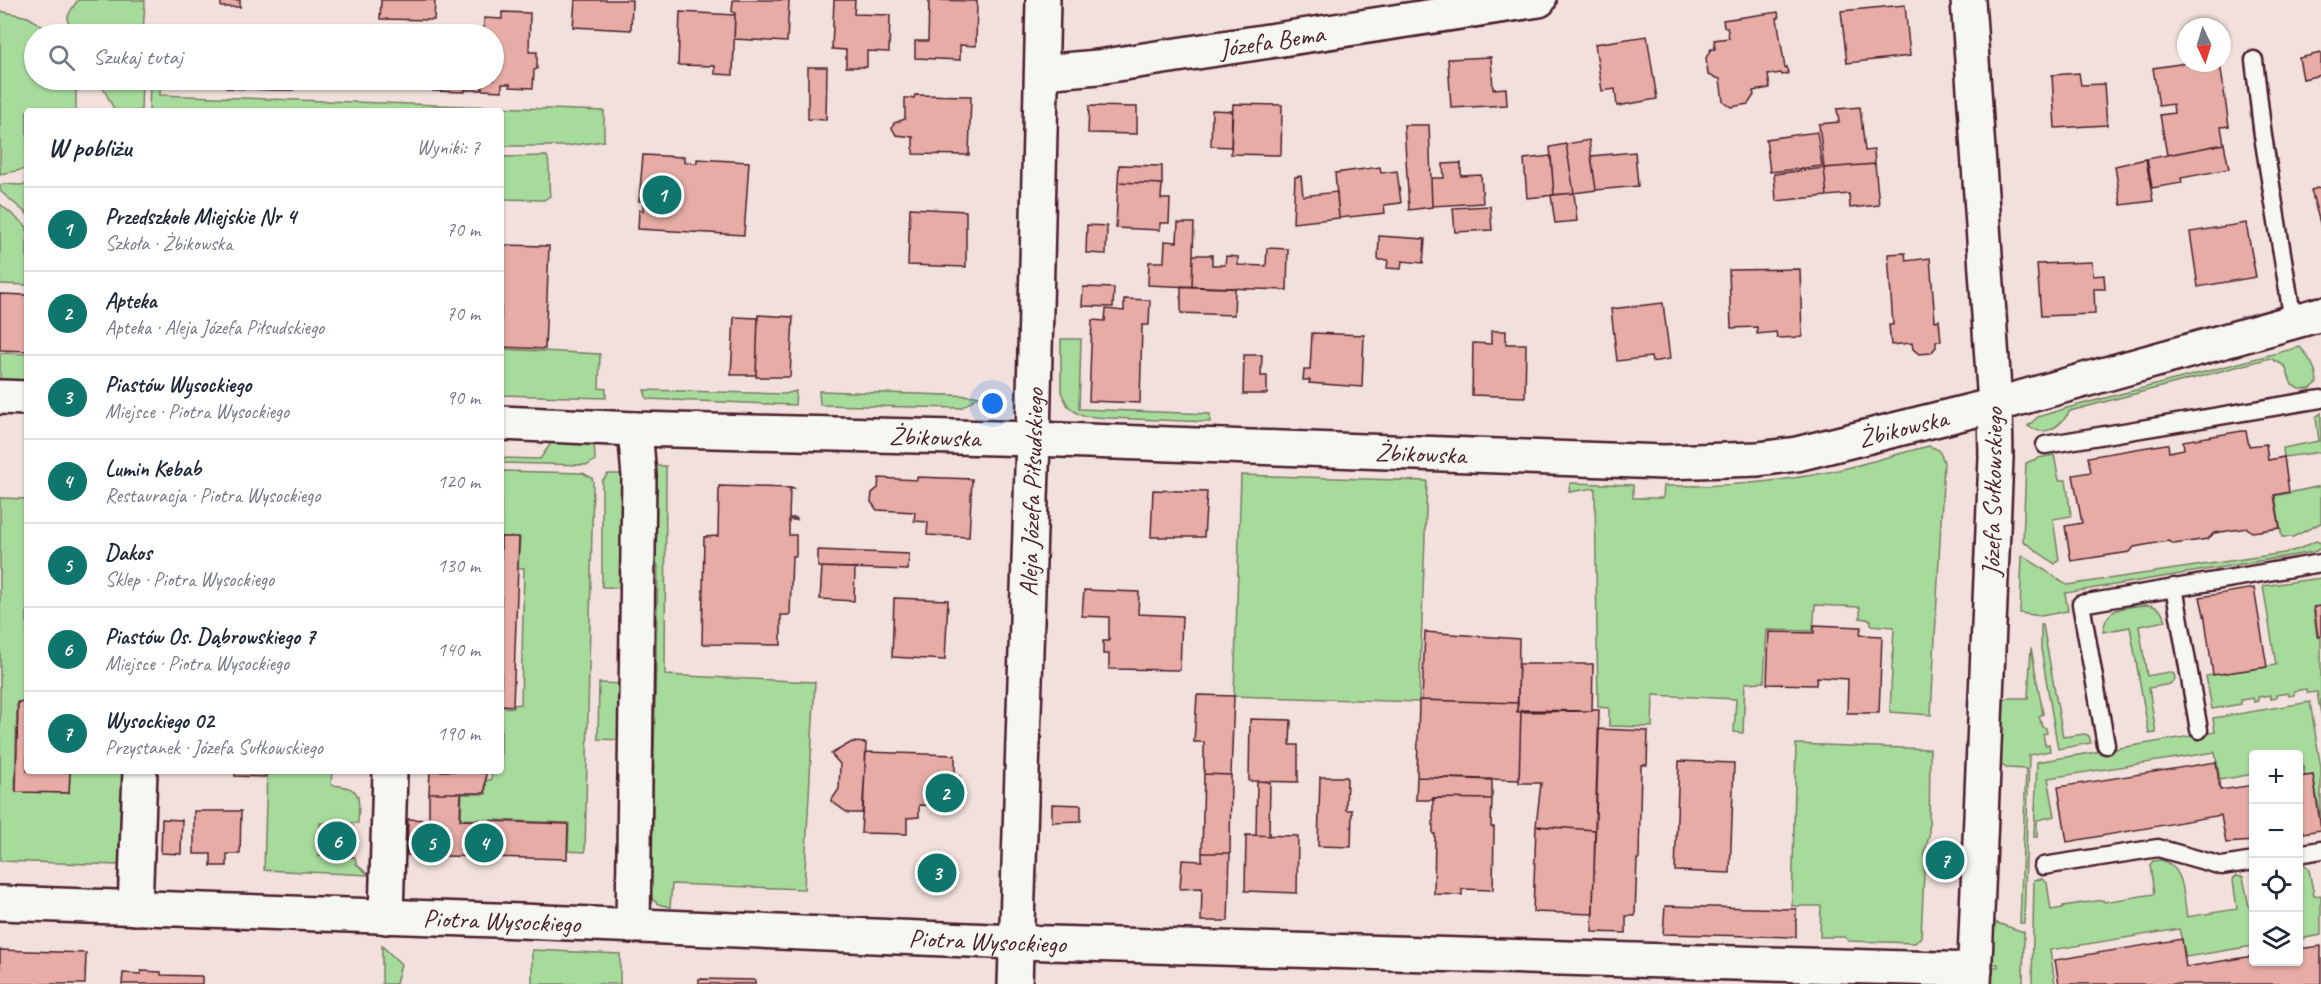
<!DOCTYPE html>
<html lang="pl">
<head>
<meta charset="utf-8">
<style>
	:root { --surface:#fff; --page:#f6f6f7; --text:#1f2937; --muted:#747a83; --line:#e0e1e3; --accent:#0f766e }
	body { margin:0; font-family:Caveat,sans-serif; background:var(--page); color:var(--text) }
	.controls { position:absolute; right:18px; bottom:18px; display:grid; overflow:hidden; border-radius:6px; box-shadow:0 2px 4px #0004 }
	.controls button { width:54px; height:54px; display:grid; place-items:center; padding:0; border:0; border-bottom:2px solid var(--line); background:var(--surface); color:var(--text); font:30px sans-serif }
	.compass { position:absolute; left:2177px; top:18px; width:54px; height:54px; border-radius:50%; background:var(--surface); box-shadow:0 2px 4px #0004; rotate:176deg }
	.you { position:absolute; left:993px; top:404px; width:21px; height:21px; margin:-15px; border:4px solid #fff; border-radius:50%; background:#1a73e8; box-shadow:0 0 0 9px #1a73e833 }
	.badge { display:grid; place-items:center; width:39px; height:39px; border-radius:50%; background:var(--accent); color:#fff; font-size:20px; font-weight:700 }
	.pin { position:absolute; translate:-50% -50%; border:3px solid #fff; box-shadow:0 2px 6px #0006 }
	.list { margin:0; padding:0; list-style:none }
	h2 { display:flex; justify-content:space-between; align-items:center; height:78px; margin:0; padding:0 24px; font-size:26px }
	h2 small { font-size:20px; font-weight:400; color:var(--muted) }
	.list li { display:grid; grid-template-columns:39px 1fr auto; gap:18px; align-items:center; box-sizing:border-box; height:84px; padding:0 24px; border-top:2px solid var(--line) }
	.list b { display:block; font-size:22px; white-space:nowrap }
	.list p { margin:0; font-size:20px; white-space:nowrap; color:var(--muted) }
	.list em { font-size:20px; font-style:normal; color:var(--muted) }
	.icon { flex:none; width:33px; height:33px; fill:none; stroke:currentColor; stroke-width:2; stroke-linecap:round; stroke-linejoin:round }
	.map { position:relative; flex:none; width:2321px; height:984px; overflow:hidden }
	.search { position:absolute; background:var(--surface); box-shadow:0 2px 4px #0004; left:24px; top:24px; width:480px; height:66px; display:flex; align-items:center; gap:15px; box-sizing:border-box; padding:0 21px; border-radius:33px; color:var(--muted); font-size:22px }
	.panel { position:absolute; background:var(--surface); box-shadow:0 2px 4px #0004; left:24px; top:108px; width:480px; height:666px; border-radius:6px }
	.map>svg:first-child { display:block }
</style>
</head>
<body>
<div class="map">
<svg width="2321" height="984" viewBox="0 0 2321 984">
	<rect width="100%" height="100%" fill="#f1e0db"/>
	<filter id="ink" filterUnits="userSpaceOnUse"><feTurbulence type="fractalNoise" baseFrequency=".0167" numOctaves="2"/><feDisplacementMap in="SourceGraphic" scale="12" xChannelSelector="R" yChannelSelector="G"/><feConvolveMatrix kernelMatrix="1 2 1 2 8 2 1 2 1" color-interpolation-filters="sRGB"/></filter>
	<g filter="url(#ink)">
		<path fill="#a7db9c" stroke="#787d64" stroke-width="1.5" d="M78,0H145L143,34H74C63,17 68,15 78,0Z
			M0,11L28,17L54,34H34V80H76V111H27V169L0,174Z
			M99,80H142L141,111H115Z
			M150,80H160V95L604,111V141L566,146H501V111H149Z
			M547,156C551,164 548,185 550,196L544,200L501,199V157Z
			M3,184L19,185L27,184V214L0,191V185Z
			M0,204L27,227V285L0,284Z
			M1061,339H1081L1079,409L1210,414V422L1109,418L1083,416L1077,413L1068,406L1061,392Z
			M2300,347C2309,356 2317,370 2317,383L2310,389H2299L2292,385L2285,366L2270,358L2070,411C2060,426 2047,438 2028,426L2038,417L2067,408Z
			M502,349L600,354L599,388L606,389V398L501,395Z
			M0,353L27,354V388H0Z
			M644,390L785,394L796,391L795,405L647,399Z
			M819,391L979,396L961,408L820,405Z
			M2321,413V452L2284,457L2283,448L2319,441L2316,417Z
			M554,439L594,441L595,460L588,465L501,463V458L540,459Z
			M1929,446L1939,450L1944,462L1931,715L1890,712L1894,627L1871,625V620L1860,618V607L1815,605L1813,631L1767,630L1764,682L1745,683L1743,733L1734,732L1736,699L1653,695L1652,727L1609,726V708L1598,707L1595,488L1569,492L1570,483L1633,485V498H1663L1664,486C1725,487 1784,482 1843,469C1872,462 1900,453 1929,446Z
			M2054,455L2059,480H2066L2071,516L2053,519L2059,560L2055,564L2023,541L2026,463L2038,458Z
			M651,466H666L665,675L815,682L804,889L672,884L670,907L658,904L652,899L651,888L658,565L653,561Z
			M501,471L583,473L592,478L593,482L585,852L568,851L569,823L461,819L462,794H486V780H491L492,771H501V707L514,708V705L521,704L524,568H518L520,538L501,537Z
			M608,474H625L628,588L602,587V481Z
			M1241,475L1427,481L1419,702L1234,696Z
			M2321,486V523L2293,537H2282L2275,496Z
			M0,498L27,499V701L17,702L15,791L69,793L70,771H126L127,838L120,865L0,861Z
			M2316,541L2321,543V548L2314,552L2065,593L2068,611L2041,616L2020,613L2022,555L2067,585L2284,553L2299,549Z
			M2321,578V606L2313,607L2317,637H2321V714L2317,692L2307,693L2306,689L2294,691V695L2289,696L2288,693L2276,695V698L2271,699L2270,695L2258,697V701L2254,702L2253,698L2241,700V704L2212,709L2206,676L2276,665L2263,586Z
			M2146,605C2157,605 2163,611 2166,621L2139,626L2147,676L2169,672L2174,674L2175,679L2170,684L2149,688L2156,733L2149,734L2130,627L2103,632C2106,605 2125,608 2146,605Z
			M2041,625H2043L2063,737L2085,734L2089,736L2091,743L2058,749L2041,649Z
			M2031,648L2043,714L2039,716L2042,727L2046,728L2047,733L2043,734L2045,745L2049,744L2050,751L2029,755L2024,923H2020L2026,769L2006,768L2001,764L2003,702L2007,698H2028Z
			M599,683L625,684L623,740L598,739Z
			M2310,702L2321,768V820L2313,775L2305,776L2303,766L2299,767L2298,754H2254L2253,774L2220,780L2215,752L2048,778L2055,816L2037,820V837H2034L2037,762L2215,732L2213,718Z
			M1796,744L1930,749L1929,836L1925,851L1921,937L1915,943L1848,941L1845,937H1820L1821,906H1792Z
			M267,771H332L331,785C363,787 359,796 358,823H320L319,856L355,857L356,864L369,875L264,870Z
			M2161,860C2186,867 2183,897 2187,917L2237,909L2233,880L2236,876L2243,877L2249,907L2253,906V946L2186,957L2179,929L2050,950L2055,984H2032L2034,880L2042,879L2047,883L2051,910L2063,908V906L2103,900L2104,902L2154,894L2150,865L2153,861Z
			M2305,865L2309,870L2314,896L2321,895V935L2299,939V866Z
			M1994,922L2024,932L2023,984H1992L1993,967H1998V964H1993Z
			M382,946L401,964L396,984H382Z
			M532,950L620,954V984H532Z"/>
		<path fill="#e6aca5" stroke="#4a1f2b" stroke-width="1.5" d="M221,0H240V7H221Z
			M381,0H435L434,20L380,19Z
			M575,0H632L631,30L573,27Z
			M733,0H789L787,42L734,39L735,13L732,12Z
			M834,0H855L854,14L890,15L889,52L867,51V67H846V50L832,49Z
			M929,0L977,1L976,46L960,45V60L915,58V41H928Z
			M1905,5L1910,56L1847,63L1841,11Z
			M502,12L530,13L529,52H537V69L534,70L533,88L510,87V84H502V91L482,90V80H494V34H484V18L502,19Z
			M680,12L735,15L733,75L715,74V66L678,65Z
			M1778,12L1779,18H1777L1785,68L1787,67L1788,74L1782,75L1781,73L1768,75L1770,88L1753,91L1754,95L1748,104L1731,107L1723,101L1720,79L1708,75L1706,58L1711,49H1715L1714,40L1729,38L1727,27H1724L1723,20Z
			M276,29H295V34H276Z
			M1647,36L1657,99L1617,106L1615,89L1602,91L1595,44Z
			M2321,53V75L2303,79L2299,58Z
			M1491,57L1493,89L1506,88L1507,105L1451,108L1448,59Z
			M2186,63H2220L2229,126L2221,127L2224,144L2167,155L2160,115L2174,113L2173,104L2159,106L2153,68Z
			M808,67H827L826,120L808,119Z
			M2079,73L2081,85L2104,84L2107,125L2055,128L2052,75Z
			M227,80H274V90L226,88Z
			M274,80H294L293,90H274Z
			M434,80H466L465,92L433,91Z
			M466,80H482V90H465Z
			M915,95L971,96L969,155L913,154V137L896,135L892,128L894,123L905,119V98H914Z
			M1233,104L1282,105L1281,155L1231,154Z
			M1089,106L1137,107V134L1088,133Z
			M1860,107L1865,151L1874,150L1875,164L1824,168L1819,124L1839,122L1837,109Z
			M1212,110L1232,111L1231,147L1211,146Z
			M1404,125H1429L1432,207L1409,210Z
			M1817,132L1822,166L1770,172L1766,139Z
			M1589,140L1596,190L1574,193L1566,144Z
			M1566,144L1574,193L1554,195L1550,147Z
			M2224,144L2229,169L2181,178L2182,183L2152,188L2147,159Z
			M1635,152L1638,186L1596,190L1591,156Z
			M643,155L684,157V162L697,163V159L749,162L744,235L638,229L639,210L643,211V201H639Z
			M1551,156L1554,195L1527,198L1524,159Z
			M2146,159L2153,201L2121,205L2115,166Z
			M1461,163V176L1481,175L1483,203L1432,206L1431,178H1444L1443,164Z
			M1875,164L1879,205L1850,208L1849,194L1827,196L1824,168Z
			M1119,165L1162,166V184L1118,182Z
			M1380,167L1381,173L1397,171L1401,203L1384,205L1385,213L1339,218L1335,173Z
			M1824,168L1827,196L1776,201L1774,174Z
			M1301,176L1303,196L1337,192L1339,218L1293,223L1295,177Z
			M1118,182L1162,184L1161,199H1170L1169,223H1160V230L1116,228Z
			M2321,187V227L2311,190Z
			M1574,193L1577,221L1555,223L1551,195Z
			M1490,206L1492,230L1455,232L1453,208Z
			M910,208L966,211V267L908,265Z
			M1178,223H1194L1192,287L1148,285L1149,262H1164L1165,241L1177,242Z
			M2246,223L2256,277L2198,287L2190,232Z
			M1087,225L1107,226L1106,254L1086,253Z
			M1379,236L1425,239L1423,263L1402,261L1401,269L1387,268L1388,260H1378Z
			M501,245L549,246L545,349L501,347Z
			M1267,248L1288,249L1287,290L1192,287L1193,255H1212V265H1225L1226,256L1238,257V265L1266,266Z
			M1905,253L1906,261L1930,258L1935,321L1939,320L1941,341H1936V347L1931,353L1919,354L1913,349L1912,343L1891,345L1889,325H1893L1888,254Z
			M2092,262L2093,276L2104,275L2105,289H2094L2095,314L2041,316L2037,264Z
			M1800,269L1802,337L1777,338L1776,332L1757,334V327L1731,328L1729,270Z
			M1181,286L1235,288L1234,315L1181,313Z
			M1083,287L1114,288L1113,307L1082,306Z
			M0,294L27,295V351L0,350Z
			M1124,299L1150,300L1149,325H1142L1140,403L1089,401L1092,320L1105,321L1106,309L1124,311Z
			M1663,303L1670,359L1652,362L1651,357L1617,361L1611,309Z
			M758,315L793,317L790,377H756Z
			M734,317L758,318L756,375H731Z
			M1491,331H1506V344H1526L1525,397L1472,395L1473,343L1491,344Z
			M1312,333L1364,335L1362,387L1309,383L1310,380H1303L1304,370H1310Z
			M1244,355H1262L1261,376H1267V394H1243Z
			M2242,431H2246L2249,446L2266,444L2268,460L2284,457L2289,492L2274,495L2280,528L2252,532L2247,528L2214,533L2208,539L2174,544L2168,541L2134,547L2130,552L2071,561L2065,526L2082,523L2073,475L2091,472L2088,457L2166,444H2168L2169,452L2184,449L2183,441Z
			M917,477L972,479L969,537L927,535L928,522L914,521L915,512L877,510L871,502L872,493L878,488L879,478L917,480Z
			M719,486L794,488V489H790L789,518H796L797,520H789V535H796V556H792L790,615H781V645L702,644L704,537L718,536Z
			M1153,490L1207,492L1204,537H1151Z
			M501,537H519L513,706L501,705Z
			M818,550L909,554L908,570L818,567Z
			M822,567L855,568L854,601L820,599Z
			M2254,588L2267,667L2213,675L2205,619L2200,597Z
			M1084,590L1139,592L1138,614L1182,616L1180,670L1109,669V654H1103V641H1109V617L1082,616Z
			M894,598L948,600L945,660L892,657Z
			M2321,606V636L2318,637L2314,607Z
			M1814,625L1861,627L1860,635L1882,636L1879,713H1847L1848,679L1817,677L1816,685L1767,684L1769,632L1814,633Z
			M1425,632L1519,639L1518,703L1422,700Z
			M1519,664H1593L1592,711L1517,712Z
			M1197,695L1234,696L1231,775L1204,774V742H1194Z
			M1419,700L1518,703L1517,712H1521L1519,780L1417,777Z
			M18,702H27V771H70L69,793L16,792Z
			M1521,710L1592,711V710H1599L1595,830L1536,826L1541,783H1519Z
			M1250,719L1291,720L1290,745H1298V782L1249,781Z
			M1599,729L1648,731L1647,765H1641L1639,859H1637L1635,916H1626V933L1592,932Z
			M852,742L866,743L863,813H848L831,801L839,789L840,764L831,754Z
			M866,752L955,755V776H960V786L955,787V806L919,805V817L907,818V834L861,833Z
			M1679,761L1734,763L1730,873L1675,871Z
			M2216,762L2220,790L2254,785V841L2226,843L2221,815L2067,842L2058,787Z
			M235,771H266L265,777L235,776Z
			M430,771H486L485,793H429Z
			M1204,774L1231,775L1230,853H1202Z
			M2313,775L2321,830L2303,833V831L2298,832V777Z
			M1320,777H1347L1346,810H1352L1351,847L1318,846Z
			M1417,777L1492,780V799L1433,798L1434,800H1416Z
			M1257,781L1270,782L1269,836L1256,835Z
			M429,793H461L460,820L568,824L567,859L407,855L408,819L429,820Z
			M1433,798L1492,799L1491,827H1494L1493,890L1462,889V895L1434,894L1435,834H1433Z
			M1052,804L1081,805V821L1052,822Z
			M194,811H241L240,854H227V866H211V854H194Z
			M162,819L182,820L181,854L161,853Z
			M322,825L353,826L352,857L321,856Z
			M1536,826L1595,830L1593,914L1533,912Z
			M1246,835L1298,836L1297,893L1245,891Z
			M1202,853H1230L1228,921H1201L1202,888L1180,889L1182,860L1202,861Z
			M929,866H946L945,880L929,879Z
			M1665,906L1796,909V937L1663,934Z
			M2182,939L2186,967L2254,956V962H2298V949L2321,946V984H2059L2055,960Z
			M0,950L86,953L85,984H0Z
			M141,971L161,972V975L202,976V984H122L123,973L141,974Z
			M699,979L755,980V984H699Z"/>
		<g fill="none" stroke-linecap="round" stroke-linejoin="round">
			<g stroke="#4a1f2b" stroke-width="21">
				<path id="lane" d="M2254,60L2263,136L2293,321
					M2045,445L2321,399
					M2174,587L2199,730
					M2106,745L2081,604L2321,563
					M2298,854L2321,850
					M2043,866L2158,848L2222,866L2254,861"/>
			</g>
			<g stroke="#4a1f2b" stroke-width="38">
				<g id="street">
					<path d="M1968,0L1995,405L1996,458L1974,984"/>
					<path id="s1" d="M1042,72L1098,67L1539,0"/>
					<path d="M0,397L27,398"/>
					<path id="s2" d="M501,423L635,429L1033,439L1664,462L1758,459L1797,454L1995,405L2321,314"/>
					<path id="s3" d="M0,903L521,921L1016,942L1975,970"/>
					<path d="M135,908L140,771"/>
					<path d="M386,917L390,771"/>
					<path d="M633,926L639,476L635,429"/>
				</g>
			</g>
			<g stroke="#4a1f2b" stroke-width="38">
				<g id="secondary">
					<path id="s4" d="M1015,984L1033,439L1043,0"/>
				</g>
			</g>
			<use href="#lane" stroke="#f6f6f2" stroke-width="16"/>
			<use href="#street" stroke="#f6f6f2" stroke-width="33"/>
			<use href="#secondary" stroke="#f6f6f2" stroke-width="33"/>
		</g>
	</g>
	<g text-anchor="middle" stroke-width="4.5" stroke-linejoin="round" paint-order="stroke">
		<g font-size="26" fill="#4a1f2b" stroke="#f6f6f2">
			<text dy="9" stroke="none"><textPath href="#s1" startOffset="232">Józefa Bema</textPath></text>
			<text dy="9" stroke="none"><textPath href="#s2" startOffset="1406">Żbikowska</textPath></text>
			<text dy="9" stroke="none"><textPath href="#s2" startOffset="434">Żbikowska</textPath></text>
			<text dy="9" stroke="none"><textPath href="#s2" startOffset="920">Żbikowska</textPath></text>
			<text dy="9" stroke="none"><textPath href="#s4" startOffset="492">Aleja Józefa Piłsudskiego</textPath></text>
			<text transform="translate(1992 492) rotate(-89)" y="9">Józefa Sułkowskiego</text>
			<text dy="9" stroke="none"><textPath href="#s3" startOffset="502">Piotra Wysockiego</textPath></text>
			<text dy="9" stroke="none"><textPath href="#s3" startOffset="988">Piotra Wysockiego</textPath></text>
		</g>
	</g>
</svg>
<div class="controls">
<button>+</button>
<button>−</button>
<button><svg class="icon" aria-label="locate" viewBox="0 0 24 24"><circle cx="12" cy="12" r="6"/><path d="M12 2v4M12 18v4M2 12h4M18 12h4"/></svg></button>
<button><svg class="icon" aria-label="layers" viewBox="0 0 24 24"><path d="M12 4l9 5-9 5-9-5zM3 14l9 5 9-5"/></svg></button>
</div>
<svg class="compass" viewBox="-18 -18 36 36"><path d="M0-13l5 13h-10z" fill="#e53935"/><path d="M0 13l5-13h-10z" fill="#747a83"/></svg>
<div class="you"></div>
<div class="pin badge" style="left:662px;top:195px">1</div>
<div class="pin badge" style="left:945px;top:793px">2</div>
<div class="pin badge" style="left:937px;top:873px">3</div>
<div class="pin badge" style="left:484px;top:843px">4</div>
<div class="pin badge" style="left:431px;top:843px">5</div>
<div class="pin badge" style="left:337px;top:841px">6</div>
<div class="pin badge" style="left:1945px;top:860px">7</div>
<div class="search"><svg class="icon" aria-label="search" viewBox="0 0 24 24"><circle cx="10" cy="10" r="6"/><path d="M15 15l6 6"/></svg>Szukaj tutaj</div>
<section class="panel">
<h2>W pobliżu<small>Wyniki: 7</small></h2>
<ul class="list">
<li><span class="badge">1</span><div><b>Przedszkole Miejskie Nr 4</b><p>Szkoła · Żbikowska</p></div><em>70 m</em></li>
<li><span class="badge">2</span><div><b>Apteka</b><p>Apteka · Aleja Józefa Piłsudskiego</p></div><em>70 m</em></li>
<li><span class="badge">3</span><div><b>Piastów Wysockiego</b><p>Miejsce · Piotra Wysockiego</p></div><em>90 m</em></li>
<li><span class="badge">4</span><div><b>Lumin Kebab</b><p>Restauracja · Piotra Wysockiego</p></div><em>120 m</em></li>
<li><span class="badge">5</span><div><b>Dakos</b><p>Sklep · Piotra Wysockiego</p></div><em>130 m</em></li>
<li><span class="badge">6</span><div><b>Piastów Os. Dąbrowskiego 7</b><p>Miejsce · Piotra Wysockiego</p></div><em>140 m</em></li>
<li><span class="badge">7</span><div><b>Wysockiego 02</b><p>Przystanek · Józefa Sułkowskiego</p></div><em>190 m</em></li>
</ul>
</section>
</div>
</body>
</html>
